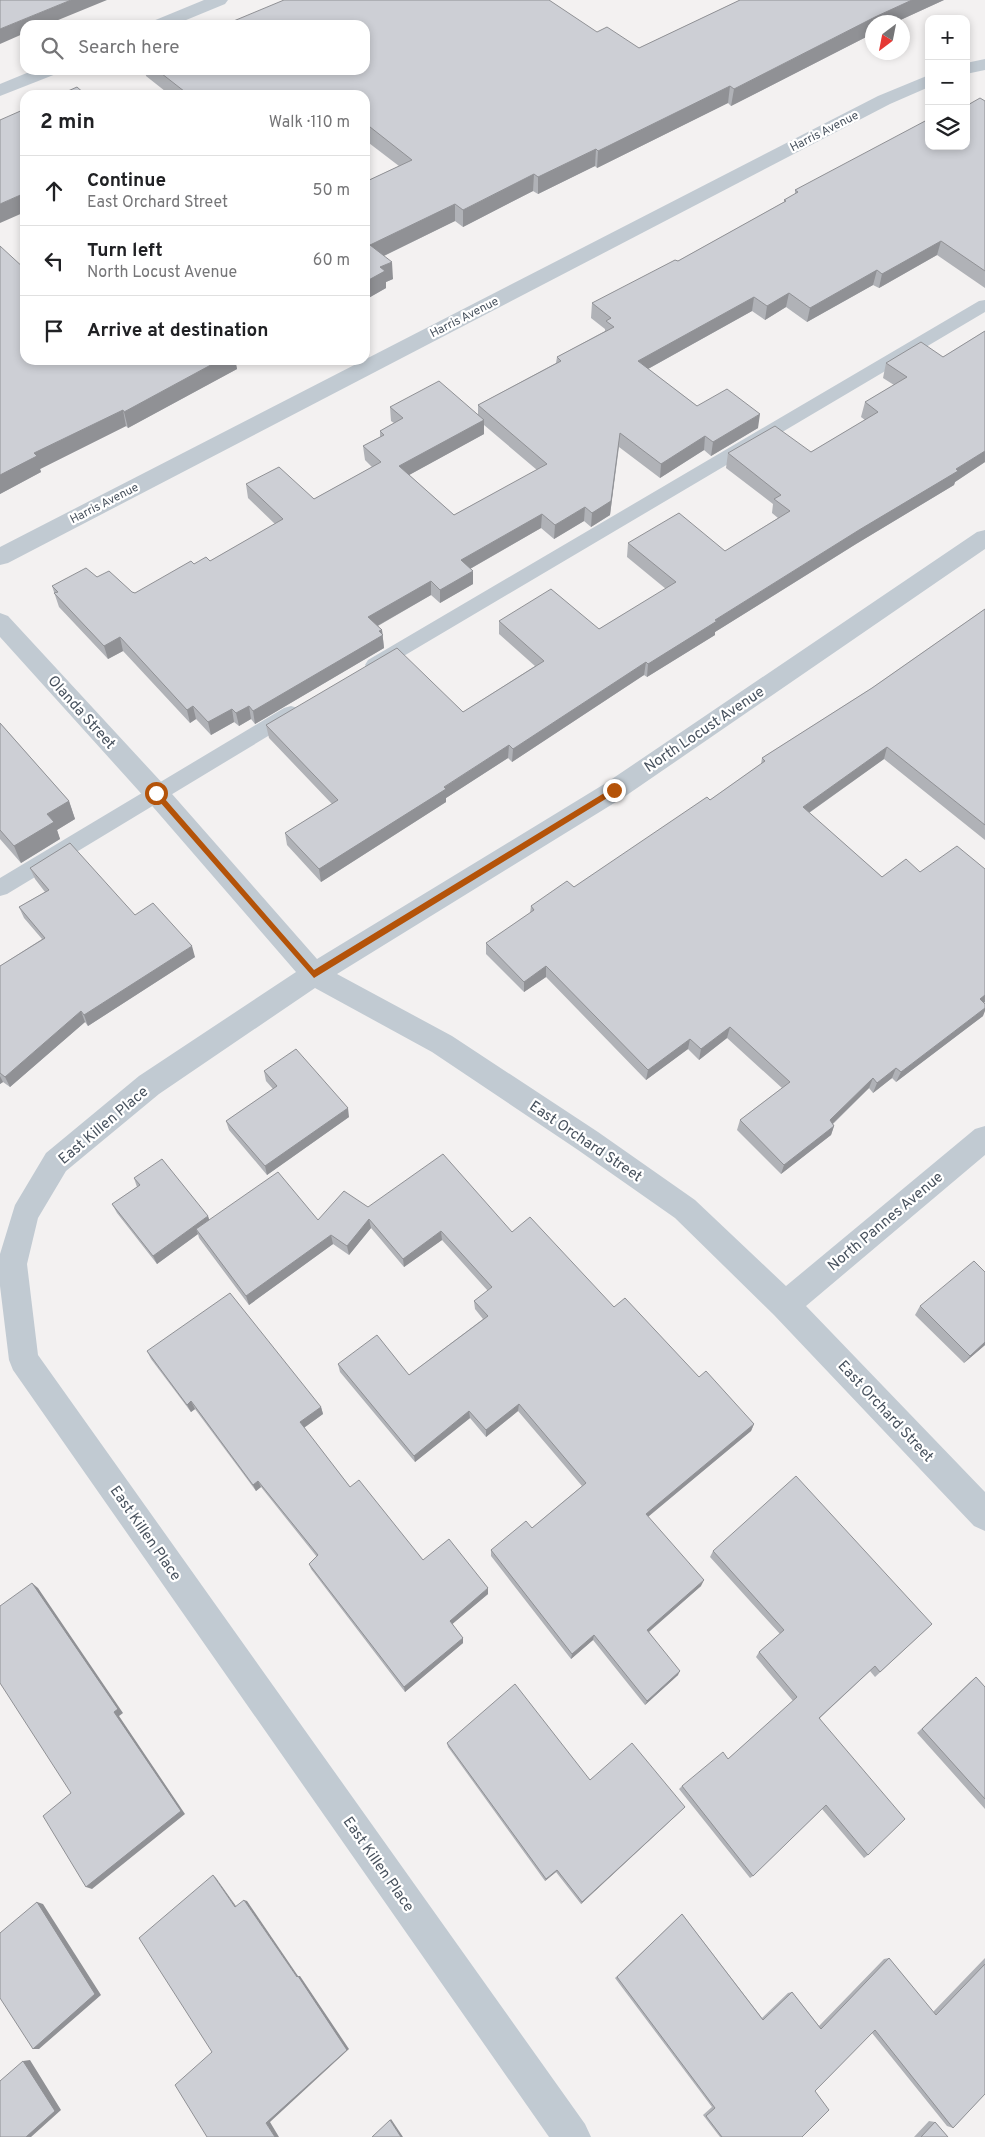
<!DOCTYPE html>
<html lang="en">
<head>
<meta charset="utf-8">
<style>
	:root { --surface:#fff; --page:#f6f6f6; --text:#202124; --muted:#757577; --line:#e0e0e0 }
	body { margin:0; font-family:Overpass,sans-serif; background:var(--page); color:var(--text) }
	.controls { position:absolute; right:15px; top:15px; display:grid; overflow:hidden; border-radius:10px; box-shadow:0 2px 8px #0003 }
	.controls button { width:45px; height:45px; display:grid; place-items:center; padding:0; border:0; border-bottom:1px solid var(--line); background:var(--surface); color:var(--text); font:25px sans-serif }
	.compass { position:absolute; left:865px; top:15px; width:45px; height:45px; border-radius:50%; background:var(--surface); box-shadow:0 2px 8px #0003; rotate:212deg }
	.stop { position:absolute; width:15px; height:15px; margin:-11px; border:4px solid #b45309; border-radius:50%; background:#fff }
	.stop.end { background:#b45309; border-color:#fff; box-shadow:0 1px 5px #0008 }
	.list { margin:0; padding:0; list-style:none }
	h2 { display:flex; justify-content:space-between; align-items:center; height:65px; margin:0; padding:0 20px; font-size:21px }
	h2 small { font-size:16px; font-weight:400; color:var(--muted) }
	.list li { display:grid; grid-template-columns:32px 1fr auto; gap:15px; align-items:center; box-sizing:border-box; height:70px; padding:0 20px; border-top:1px solid var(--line) }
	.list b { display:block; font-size:19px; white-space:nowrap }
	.list p { margin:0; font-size:16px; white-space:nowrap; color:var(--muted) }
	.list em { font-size:16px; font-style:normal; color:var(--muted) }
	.icon { flex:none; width:28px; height:28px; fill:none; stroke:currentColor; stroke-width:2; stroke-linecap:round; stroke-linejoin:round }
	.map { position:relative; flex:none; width:985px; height:2137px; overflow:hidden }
	.search { position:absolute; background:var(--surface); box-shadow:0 2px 8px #0003; left:20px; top:20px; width:350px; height:55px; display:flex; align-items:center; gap:12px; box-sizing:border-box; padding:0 18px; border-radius:15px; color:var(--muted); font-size:19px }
	.panel { position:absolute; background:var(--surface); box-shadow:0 2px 8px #0003; left:20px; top:90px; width:350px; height:275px; border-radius:15px }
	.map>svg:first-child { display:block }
</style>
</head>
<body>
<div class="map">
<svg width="985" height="2137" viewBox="0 0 985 2137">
	<rect width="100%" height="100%" fill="#f3f1f1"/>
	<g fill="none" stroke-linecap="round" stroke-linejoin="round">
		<path fill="#c1cad2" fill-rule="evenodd" d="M985,300V312L380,670L374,672L368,670L365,665L368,660L979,301Z
			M291,706L298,708L300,713L298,718L7,894L0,896V878L284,708Z"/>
		<path fill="#c1cad2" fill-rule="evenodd" d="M204,0H228L225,4L174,25H150L153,21Z
			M985,59V70L966,74V63Z
			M34,70H59L56,74L0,96V84Z
			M929,75V87L890,104L8,563L0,565V547L878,96Z
			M985,530V549L624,797L337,974L452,1036L598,1132L695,1200L786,1286L975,1129L985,1126V1155L806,1306L985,1492V1531L974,1526L774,1315L675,1218L578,1150L432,1052L315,988L159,1094L66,1171L38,1218L27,1264L38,1355L585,2124L591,2137H549L13,1370L9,1360L0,1286V1254L15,1205L46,1153L139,1076L296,972L147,800L0,637V613L8,616L165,786L317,959L606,783L977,532Z"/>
	</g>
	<path fill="#b0b2b7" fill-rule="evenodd" d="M740,0H944L896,22H872V34L731,106L728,103L597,168L595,166L538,194L533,191L463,227L455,221L384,256L393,279L386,282V288L365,300V182L399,166L365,140V95H170L146,76L145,70H365L597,32L639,48Z
		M985,101V288L937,255L879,288L873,285L807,322L786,307L765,320L752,311L648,369L697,406L758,428L711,456L704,450L660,478L619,447L610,515L591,527L584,521L554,539L541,528L470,569L473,584L440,603L431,595L378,626L382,630L384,648L255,724L251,719L239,726L234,722L211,735L196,719L190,723L123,651L108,659L59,607L52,586L97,577L132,592L135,593L194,564L210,561L275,524L248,498L246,484L314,499L372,467L365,460L363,446L380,437V431L394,423L391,421L390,407L478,414V405L556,363L557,357L605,331V329L591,318L592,303L678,261L784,202V200L795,194V190L929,146ZM484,425L537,470L454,515L409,475L484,434Z
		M0,246L25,360H244L236,364L237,369L128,428L126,426L40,469L41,472L0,494Z
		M985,331V462L955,482L954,485L856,544L715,632V635L647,677L644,675L512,762L508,758L446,798V802L321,882L287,845L285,833L332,804L269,738L266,725L463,712L535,666L499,634V621L599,629L666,589L627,557L628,543L725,551L778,518L772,513L773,504L726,468L728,453L811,452L865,420L861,417L865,402L894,385L883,378L886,363L943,357Z
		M985,609V840L884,759L809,813L882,877L920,872L985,869V1002L984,1003L983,1016L896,1082L892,1078L873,1093L869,1088L833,1124L834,1126L831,1135L781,1174L737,1130L740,1120L782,1088L727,1038L699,1060L688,1049L646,1080L546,977L524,992L486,954V943L530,913L531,906L574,887L710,800L761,764L762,758L872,688Z
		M0,723L69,801L75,819L57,830L60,839L21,863L0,839Z
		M30,868L135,915L195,957L88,1026L85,1022L10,1087L3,1082L0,1084V966L42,939L24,918L19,907L45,892L35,879Z
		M264,1071L349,1117L267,1175L229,1130L226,1121L273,1089L266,1081Z
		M134,1178L208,1216L209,1220H318L368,1207L512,1232L614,1307L754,1424L751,1431L648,1517L701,1586L649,1632L678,1675L645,1705L593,1640L571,1659L491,1556V1550L532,1528L582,1486L518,1411L486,1437L470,1418L415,1462L340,1372L338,1364L409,1375L483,1319L475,1309L474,1301L488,1291L442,1240L404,1267L371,1228L349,1255L333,1244L249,1305L199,1238L198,1234L157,1264L117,1213L112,1204L137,1187Z
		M985,1272V1345L964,1363L915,1315L920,1306Z
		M147,1351L321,1407L323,1414L304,1428L350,1487L423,1560L488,1594L452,1624L463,1643L405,1692L311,1569L309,1564L317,1557L261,1487L256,1491L195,1409L191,1412L151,1359Z
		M713,1551L932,1624L875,1677L870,1671L820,1718L868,1855L864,1858L822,1809L753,1876L750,1878L679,1789L682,1786L728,1759L793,1701L756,1657L759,1652L780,1634L710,1557Z
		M976,1677L985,1687V1809L917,1733L970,1682Z
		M447,1743L590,1780L685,1807L581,1904L556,1872L545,1881L448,1747Z
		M682,1914L762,2018L788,1993L792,1992L819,2026L884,1959L889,1958L933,2012L985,1958V2094L953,2128L947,2126L872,2033L815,2091L802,2137H720L703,2115L712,2107L615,1978Z
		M929,2121L935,2122L948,2137H914Z"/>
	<path fill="#909195" d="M71,0H107L46,25H25V33L0,44V29Z
		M912,0H944L896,22H872V34L731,106L734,89L875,17Z
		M730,86L728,103L597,168L598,151Z
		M596,149L595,166L538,194V177Z
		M534,174L533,191L463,227V210Z
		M25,193V212L0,223V204Z
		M455,204V221L371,262L370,245Z
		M941,241L937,255L879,288L882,274Z
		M392,262L393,279L386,282V288L365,300V282L380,267Z
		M877,270L873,285L807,322L810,308Z
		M789,293L786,307L765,320L767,306Z
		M754,297L752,311L637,375L638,361Z
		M220,360H244L236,364L237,369L128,428L124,412Z
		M123,410L126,426L40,469L41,472L0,494V475L34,453Z
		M760,414L758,428L711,456L713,442Z
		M484,420V434L400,480L399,466Z
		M620,433L610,515L591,527L592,513Z
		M705,436L704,450L660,478L661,464Z
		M985,451V462L955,482L954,485L856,544L715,632V635L647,677L648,664L715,620Z
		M585,507L584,521L554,539L555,525Z
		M542,514L541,528L461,574V560Z
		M473,571V584L440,603V590Z
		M431,581V595L370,630L368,617Z
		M382,630L384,648L255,724L253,711Z
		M120,637L123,651L108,659L104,646Z
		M646,662L644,675L512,762L513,749Z
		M193,706L196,719L190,723L187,710Z
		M249,706L251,719L239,726L236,713Z
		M232,709L234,722L211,735L208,722Z
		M509,745L508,758L446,798V802L321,882L319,869Z
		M887,747L884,759L800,819L803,807Z
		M69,801L75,819L57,830L60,839L21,863L14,846L47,814Z
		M192,946L195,957L88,1026L84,1015Z
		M546,966V977L524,992V982Z
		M985,995V1002L975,1010L980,999Z
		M985,1008V1011L983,1016L896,1082L901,1072Z
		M81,1011L85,1022L10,1087L5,1077Z
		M730,1027L727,1038L699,1060L701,1049Z
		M690,1039L688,1049L646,1080L648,1070Z
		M896,1068L892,1078L873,1093L877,1083Z
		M0,1076L3,1082L0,1084Z
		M873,1078L869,1088L826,1130L830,1120Z
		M348,1108L349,1117L267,1175L265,1166Z
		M834,1126L831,1135L781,1174L784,1165Z
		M208,1216L211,1225L196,1229L198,1234L157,1264L153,1256Z
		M369,1219L371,1228L349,1255L347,1246Z
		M441,1231L442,1240L404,1267L403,1259Z
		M331,1235L333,1244L249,1305L246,1296Z
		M985,1342V1345L964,1363L970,1356Z
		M191,1401L195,1409L191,1412L187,1405Z
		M519,1404L518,1411L486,1437V1430Z
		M321,1407L323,1414L302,1429L300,1422Z
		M469,1411L470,1418L415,1462L414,1456Z
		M754,1424L751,1431L644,1520L646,1514Z
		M258,1481L261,1487L256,1491L253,1485Z
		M704,1580L701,1586L645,1635L647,1630Z
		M32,1583L38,1588L123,1713L119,1716L185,1814L92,1889L86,1887L114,1712Z
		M488,1588V1594L450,1626V1621Z
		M594,1635L593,1640L571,1659L572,1654Z
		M463,1638V1643L405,1692L404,1687Z
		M680,1671L678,1675L645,1705L647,1701Z
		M685,1807L682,1810L581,1904L582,1902Z
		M557,1870L556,1872L545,1881L546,1879Z
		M213,1875L216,1878L238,1909L235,1907Z
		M244,1900L247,1901L298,1976H300L349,2049L270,2122L279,2137H275L266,2123L297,1977Z
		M37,1902L43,1904L101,1995L39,2049H33Z
		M30,2060L61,2110L31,2137H26L23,2061Z
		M391,2119L403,2137H401L390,2120Z"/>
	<path fill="#cdcfd5" stroke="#909195" d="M0,0H71L0,29Z
		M284,0H549L597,32L607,27L639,48L740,0H912L875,17L734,89L730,86L598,151L596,149L538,177L534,174L463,210L455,204L370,245L392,262L380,267L385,271L365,282V182L412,160L365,123V95H189L157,70H365V25H224Z
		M77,87L86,95H59Z
		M980,98L985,101V271L941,241L882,274L877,270L810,308L789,293L767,306L754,297L638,361L697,406L727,389L760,414L713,442L705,436L661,464L620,433L611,501L592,513L585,507L555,525L542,514L461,560L473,571L440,590L431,581L368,617L382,630L379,631L383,635L253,711L249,706L236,713L232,709L208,722L193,706L187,710L120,637L104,646L54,593L58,592L52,586L86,568L97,577L109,571L132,592L135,593L191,561L194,564L206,557L210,561L283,519L246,484L279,467L314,499L381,462L363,446L384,435L380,431L403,418L390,407L439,381L484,420L399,466L454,515L547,464L478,405L561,361L557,357L614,327L606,321L611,318L592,303L675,260L678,261L786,201L784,200L798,192L795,190L927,120L929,122V146H966V106Z
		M25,109V186H24L25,187V193L0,204V120Z
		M0,246L25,269V360H220L124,412L123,410L34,453L37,456L0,475Z
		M985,331V451L956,469L958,471L859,530L715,620L717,621L648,664L646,662L513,749L509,745L444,787L446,789L319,869L285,833L338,800L266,725L397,648L463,712L544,661L499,621L551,589L599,629L676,582L628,543L679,513L725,551L790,511L774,499L781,495L728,453L775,426L811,452L878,412L865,402L907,377L886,363L921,342L943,357Z
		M985,609V825L887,747L803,807L882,877L906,859L920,872L957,846L985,869V995L980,999L985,1004V1008L901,1072L896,1068L877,1083L873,1078L830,1120L834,1126L784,1165L740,1120L790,1082L730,1027L701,1049L690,1039L648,1070L546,966L524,982L486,943L534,910L531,906L567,881L574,887L707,797L710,800L765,761L762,758L872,688Z
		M0,723L69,801L47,814L54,822L14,846L0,830Z
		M70,843L135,915L153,903L192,946L84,1015L81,1011L5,1077L0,1073V966L45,938L19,907L49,890L30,868Z
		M296,1049L348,1108L265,1166L226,1121L277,1086L264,1071Z
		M443,1154L512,1232L530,1217L614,1307L625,1298L699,1377L706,1371L754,1424L646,1514L704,1580L647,1630L680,1671L647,1701L594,1635L572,1654L491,1550L526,1521L532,1528L586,1483L519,1404L486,1430L469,1411L414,1456L338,1364L377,1335L409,1375L488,1316L474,1301L492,1287L441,1231L403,1259L369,1219L347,1246L331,1235L246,1296L196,1229L278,1172L318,1220L344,1191L368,1207Z
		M162,1159L208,1216L153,1256L112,1204L140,1185L134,1178Z
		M974,1261L985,1272V1342L970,1356L920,1306Z
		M230,1293L321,1407L300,1422L350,1487L359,1480L423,1560L449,1539L488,1588L450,1621L463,1638L404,1687L309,1564L318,1555L258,1481L253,1485L191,1401L187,1405L147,1351Z
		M796,1476L932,1624L880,1672L875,1666L819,1718L905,1819L868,1855L826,1805L753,1876L682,1786L723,1752L728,1759L797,1697L759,1652L784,1630L713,1551Z
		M32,1583L118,1709L114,1712L181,1811L86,1887L43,1816L71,1793L0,1683V1606Z
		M976,1677L985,1687V1799L922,1729Z
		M515,1684L590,1780L632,1743L685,1807L582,1902L557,1870L546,1879L447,1743Z
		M213,1875L235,1907L244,1900L297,1977L298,1976L347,2050L266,2123L275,2137H207L175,2085L212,2052L139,1938Z
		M37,1902L95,1994L33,2049L0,1998V1933Z
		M682,1914L763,2020L792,1992L821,2029L889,1958L936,2015L985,1964V2094L953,2128L875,2030L815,2091L829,2110L802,2137H722L706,2116L715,2108L617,1977Z
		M23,2061L55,2111L26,2137H0V2081Z
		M390,2120L401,2137H372Z
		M935,2122L948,2137H921Z"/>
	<path fill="#b45309" d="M614,787L617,788V792L314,978L152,793L153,791H158L314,970Z"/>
	<g text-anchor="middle" stroke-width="4.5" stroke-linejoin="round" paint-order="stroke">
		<g font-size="12" fill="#48525e" stroke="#fff">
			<text transform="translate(824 131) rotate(-27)" y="4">Harris Avenue</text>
			<text transform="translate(464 317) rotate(-27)" y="4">Harris Avenue</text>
			<text transform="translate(104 503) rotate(-27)" y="4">Harris Avenue</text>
		</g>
		<g font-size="15" fill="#48525e" stroke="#fff">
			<text transform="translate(82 712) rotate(48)" y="5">Olanda Street</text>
			<text transform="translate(704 729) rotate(-34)" y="5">North Locust Avenue</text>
			<text transform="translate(103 1125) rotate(-40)" y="5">East Killen Place</text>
			<text transform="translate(586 1141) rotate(34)" y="5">East Orchard Street</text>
			<text transform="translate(885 1221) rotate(-40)" y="5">North Pannes Avenue</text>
			<text transform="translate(886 1411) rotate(47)" y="5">East Orchard Street</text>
			<text transform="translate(146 1533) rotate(55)" y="5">East Killen Place</text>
			<text transform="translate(379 1864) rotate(55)" y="5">East Killen Place</text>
		</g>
	</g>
</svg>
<div class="controls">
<button>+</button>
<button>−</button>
<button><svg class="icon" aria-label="layers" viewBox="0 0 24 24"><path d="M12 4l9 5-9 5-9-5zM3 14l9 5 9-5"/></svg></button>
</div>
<svg class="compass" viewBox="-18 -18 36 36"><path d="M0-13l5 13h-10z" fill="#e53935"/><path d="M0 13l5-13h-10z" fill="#757577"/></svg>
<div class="stop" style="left:156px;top:793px"></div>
<div class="stop end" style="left:614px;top:790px"></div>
<div class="search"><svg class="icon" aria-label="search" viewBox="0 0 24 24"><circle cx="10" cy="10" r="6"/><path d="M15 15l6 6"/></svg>Search here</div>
<section class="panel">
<h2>2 min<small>Walk · 110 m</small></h2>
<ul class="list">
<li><svg class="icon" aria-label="ahead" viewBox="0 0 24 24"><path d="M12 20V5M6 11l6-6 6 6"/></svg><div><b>Continue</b><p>East Orchard Street</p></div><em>50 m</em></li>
<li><svg class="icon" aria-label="left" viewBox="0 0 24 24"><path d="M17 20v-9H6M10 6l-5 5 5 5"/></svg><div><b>Turn left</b><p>North Locust Avenue</p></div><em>60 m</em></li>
<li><svg class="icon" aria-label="arrive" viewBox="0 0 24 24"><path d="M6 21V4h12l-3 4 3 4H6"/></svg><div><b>Arrive at destination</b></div></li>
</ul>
</section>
</div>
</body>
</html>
